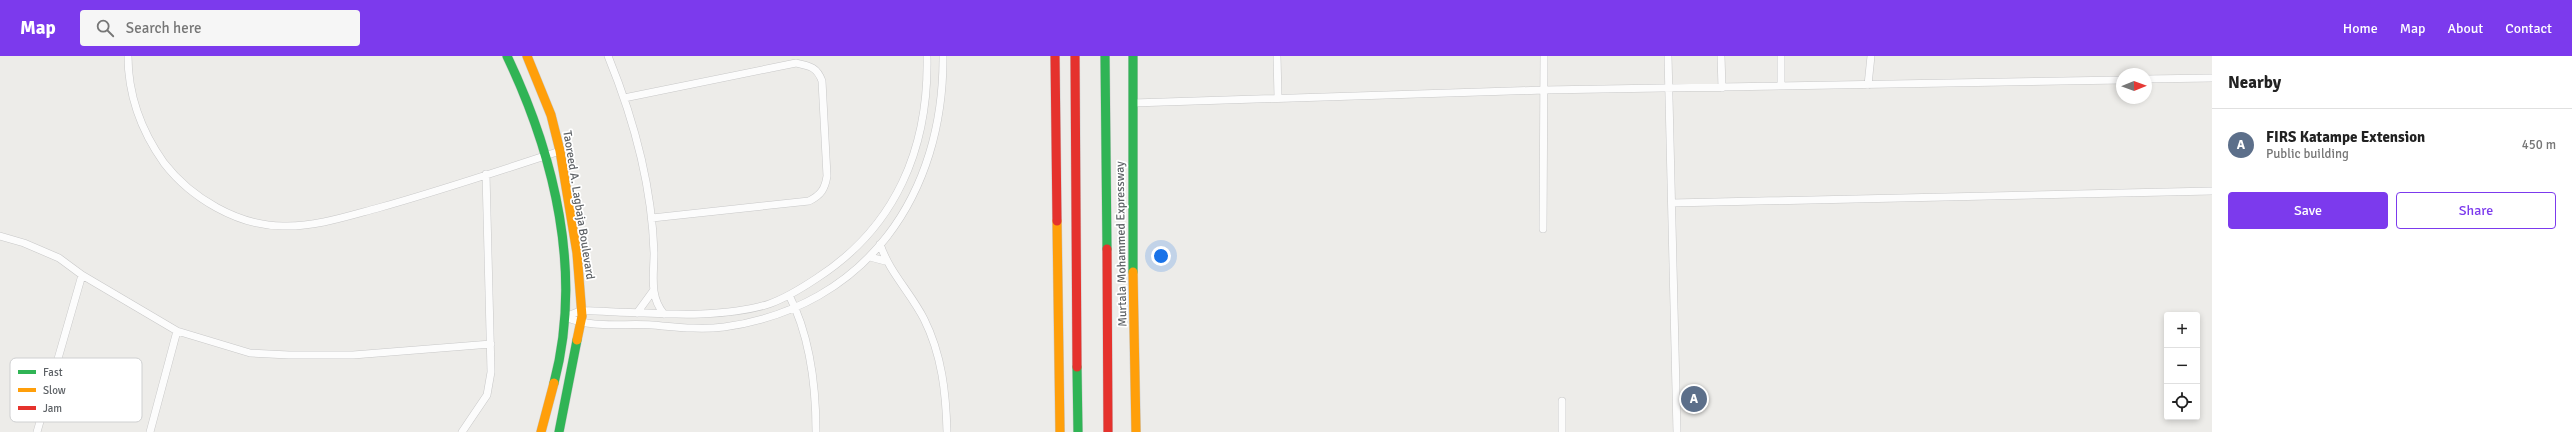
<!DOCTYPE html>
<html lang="en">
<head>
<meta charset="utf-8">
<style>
	:root { --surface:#fff; --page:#f6f6f6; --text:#222; --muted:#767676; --line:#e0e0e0; --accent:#7c3aed }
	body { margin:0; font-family:Signika,sans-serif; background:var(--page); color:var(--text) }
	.controls { position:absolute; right:12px; bottom:12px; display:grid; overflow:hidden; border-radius:4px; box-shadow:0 2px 6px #0003 }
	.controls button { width:36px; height:36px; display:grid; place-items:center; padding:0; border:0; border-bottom:1px solid var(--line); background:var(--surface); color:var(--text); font:20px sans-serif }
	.compass { position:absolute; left:2116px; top:12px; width:36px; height:36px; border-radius:50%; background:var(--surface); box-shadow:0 2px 6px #0003; rotate:89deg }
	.you { position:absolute; left:1161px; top:200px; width:14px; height:14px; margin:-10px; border:3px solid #fff; border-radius:50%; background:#1a73e8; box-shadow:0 0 0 6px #1a73e833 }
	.badge { display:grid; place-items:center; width:26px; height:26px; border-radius:50%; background:var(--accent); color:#fff; font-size:13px; font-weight:700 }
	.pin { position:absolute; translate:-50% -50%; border:2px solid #fff; box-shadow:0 1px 4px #0006 }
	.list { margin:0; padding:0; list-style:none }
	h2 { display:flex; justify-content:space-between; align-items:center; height:52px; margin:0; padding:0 16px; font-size:17px }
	h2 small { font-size:13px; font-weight:400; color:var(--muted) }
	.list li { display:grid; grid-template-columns:26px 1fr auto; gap:12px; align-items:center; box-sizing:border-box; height:72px; padding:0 16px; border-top:1px solid var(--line) }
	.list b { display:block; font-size:15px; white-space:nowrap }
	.list p { margin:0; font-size:13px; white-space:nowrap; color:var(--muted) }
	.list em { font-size:13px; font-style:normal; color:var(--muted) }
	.actions { display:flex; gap:8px; padding:12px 16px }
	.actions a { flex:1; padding:9px 0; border:1px solid var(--accent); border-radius:4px; text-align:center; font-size:14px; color:var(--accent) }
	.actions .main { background:var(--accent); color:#fff }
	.icon { flex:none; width:22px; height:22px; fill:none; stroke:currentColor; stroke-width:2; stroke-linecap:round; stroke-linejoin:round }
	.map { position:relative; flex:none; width:2212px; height:376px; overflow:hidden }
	header { display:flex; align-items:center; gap:24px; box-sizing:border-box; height:56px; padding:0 20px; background:var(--accent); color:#fff }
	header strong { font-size:19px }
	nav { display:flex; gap:22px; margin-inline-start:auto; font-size:14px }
	.search { width:280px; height:36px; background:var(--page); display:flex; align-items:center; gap:10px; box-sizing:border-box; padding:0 14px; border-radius:4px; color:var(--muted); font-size:15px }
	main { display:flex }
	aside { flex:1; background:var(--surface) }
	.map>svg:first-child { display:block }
</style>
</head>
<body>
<header>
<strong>Map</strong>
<div class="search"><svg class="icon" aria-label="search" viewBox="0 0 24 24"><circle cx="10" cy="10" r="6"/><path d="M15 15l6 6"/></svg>Search here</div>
<nav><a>Home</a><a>Map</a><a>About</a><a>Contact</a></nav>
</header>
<main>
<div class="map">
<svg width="2212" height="376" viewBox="0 0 2212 376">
	<rect width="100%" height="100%" fill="#edece9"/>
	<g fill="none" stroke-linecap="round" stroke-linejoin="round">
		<g stroke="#c8c8c8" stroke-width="8">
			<path id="street" d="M128,0C128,39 142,76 164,107C191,142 238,170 283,170C315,171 348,160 378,152C439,135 499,115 560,95
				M608,0C633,61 652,131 654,197C654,219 649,240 664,258
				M1277,0L1278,41
				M1668,0L1677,376
				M1721,0L1722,32
				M1781,0V30
				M2146,23L2212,22
				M1868,29L1871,0
				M624,42L796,7C810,10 817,11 822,25L827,120C825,133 821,139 809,145L652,162
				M1133,47L1544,34L2122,24
				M1672,147L2212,135
				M1543,173L1544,0
				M0,180L24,187L59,202L82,219L177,275L250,297L289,299H353L491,288
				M880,188C889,216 911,237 924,263C942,299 946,337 947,376
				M870,201L885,205
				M789,239C810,280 816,330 816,376
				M637,257L653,235
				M566,261C592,273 623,267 652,269C676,271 700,274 724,271C867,251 944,138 943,0
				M566,261C571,259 577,255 583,255C593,254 605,256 616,256C644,257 672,259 701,258C724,257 747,255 769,248C786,242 802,232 817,222C896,171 929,92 927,0
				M37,376L82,219
				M150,376L177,275
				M462,376L487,339L491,316L486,118
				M1562,376V345"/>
		</g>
		<g stroke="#cacaca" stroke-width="10">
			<path id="fast" d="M507,0C555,101 583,217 554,327
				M1105,0L1107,193
				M1133,216V0
				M1077,311L1078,376
				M559,376L577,284"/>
		</g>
		<g stroke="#cacaca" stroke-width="10">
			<path id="slow" d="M527,0L551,59L560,95L577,197L582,260L577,284
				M1057,165L1060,376
				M1133,216L1136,376
				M541,376L554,327"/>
		</g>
		<g stroke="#cacaca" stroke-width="10">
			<path id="jam" d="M1055,0L1057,165
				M1075,0L1077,311
				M1107,193L1108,376"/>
		</g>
		<use href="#street" stroke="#fcfcfc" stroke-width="7"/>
		<use href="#fast" stroke="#30b455" stroke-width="9"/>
		<use href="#slow" stroke="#ff9f0a" stroke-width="9"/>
		<use href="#jam" stroke="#e5322d" stroke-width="9"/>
	</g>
	<g text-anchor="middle" stroke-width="3.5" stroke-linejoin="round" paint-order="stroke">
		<g font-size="12" fill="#5e6266" stroke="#fff">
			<text transform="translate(579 149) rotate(81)" y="4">Taoreed A. Lagbaja Boulevard</text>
			<text transform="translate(1121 188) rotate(-91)" y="4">Murtala Mohammed Expressway</text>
		</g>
	</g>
	<rect x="10" y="302" width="132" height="64" rx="6" fill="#fff" stroke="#cfd0d1" stroke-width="1"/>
	<rect x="18" y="314" width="18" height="4" fill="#30b455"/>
	<rect x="18" y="332" width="18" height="4" fill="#ff9f0a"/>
	<rect x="18" y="350" width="18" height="4" fill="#e5322d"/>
	<g font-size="11" fill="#5e6266">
		<text x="43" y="320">Fast</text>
		<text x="43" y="338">Slow</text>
		<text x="43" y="356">Jam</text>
	</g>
</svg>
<div class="controls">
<button>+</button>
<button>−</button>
<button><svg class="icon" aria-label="locate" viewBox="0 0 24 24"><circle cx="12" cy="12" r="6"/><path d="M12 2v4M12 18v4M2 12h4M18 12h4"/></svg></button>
</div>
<svg class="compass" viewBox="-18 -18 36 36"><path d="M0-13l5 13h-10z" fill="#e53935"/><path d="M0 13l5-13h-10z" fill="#767676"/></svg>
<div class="you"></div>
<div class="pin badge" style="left:1694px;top:343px;background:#5c6f8a">A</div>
</div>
<aside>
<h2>Nearby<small></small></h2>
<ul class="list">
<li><span class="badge" style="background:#5c6f8a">A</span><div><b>FIRS Katampe Extension</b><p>Public building</p></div><em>450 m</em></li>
</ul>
<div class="actions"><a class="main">Save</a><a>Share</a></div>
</aside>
</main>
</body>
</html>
